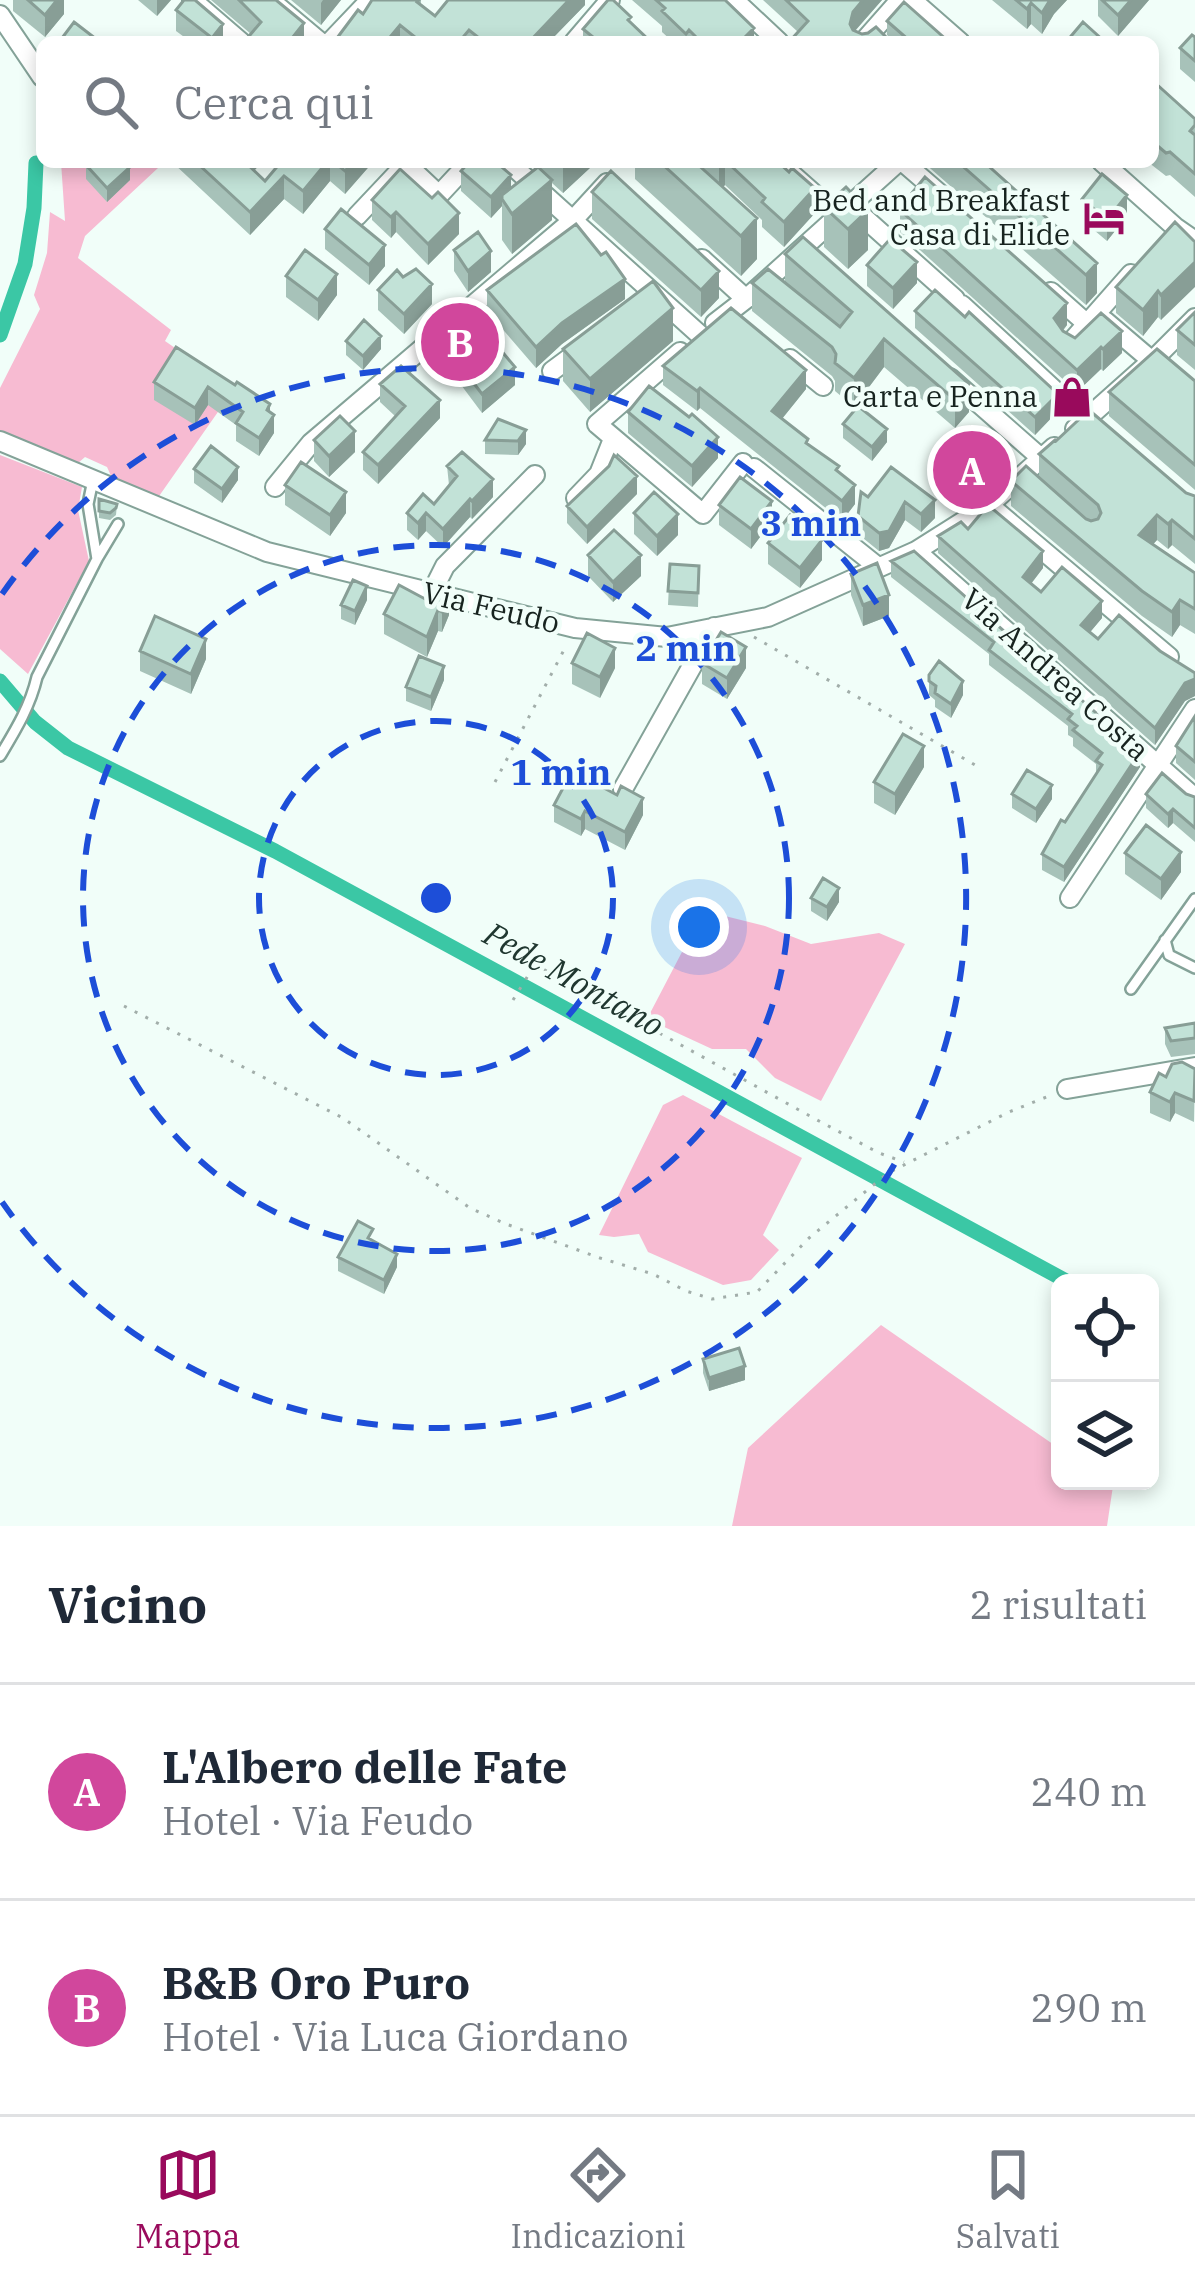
<!DOCTYPE html>
<html lang="it">
<head>
<meta charset="utf-8">
<style>
	:root { --surface:#fff; --page:#f6f6f7; --text:#1f2937; --muted:#747a83; --line:#e0e1e3; --accent:#990a5c }
	body { margin:0; font-family:"IBM Plex Serif",serif; background:var(--page); color:var(--text) }
	.controls { position:absolute; right:36px; bottom:36px; display:grid; overflow:hidden; border-radius:18px; box-shadow:0 6px 18px #0003 }
	.controls button { width:108px; height:108px; display:grid; place-items:center; padding:0; border:0; border-bottom:3px solid var(--line); background:var(--surface); color:var(--text); font:60px sans-serif }
	.you { position:absolute; left:699px; top:927px; width:42px; height:42px; margin:-30px; border:9px solid #fff; border-radius:50%; background:#1a73e8; box-shadow:0 0 0 18px #1a73e833 }
	.badge { display:grid; place-items:center; width:78px; height:78px; border-radius:50%; background:var(--accent); color:#fff; font-size:39px; font-weight:700 }
	.pin { position:absolute; translate:-50% -50%; border:6px solid #fff; box-shadow:0 3px 12px #0006 }
	.list { margin:0; padding:0; list-style:none }
	h2 { display:flex; justify-content:space-between; align-items:center; height:156px; margin:0; padding:0 48px; font-size:51px }
	h2 small { font-size:39px; font-weight:400; color:var(--muted) }
	.list li { display:grid; grid-template-columns:78px 1fr auto; gap:36px; align-items:center; box-sizing:border-box; height:216px; padding:0 48px; border-top:3px solid var(--line) }
	.list b { display:block; font-size:45px; white-space:nowrap }
	.list p { margin:0; font-size:39px; white-space:nowrap; color:var(--muted) }
	.list em { font-size:39px; font-style:normal; color:var(--muted) }
	.icon { flex:none; width:66px; height:66px; fill:none; stroke:currentColor; stroke-width:2; stroke-linecap:round; stroke-linejoin:round }
	.map { position:relative; flex:none; width:1195px; height:1526px; overflow:hidden }
	.search { position:absolute; background:var(--surface); box-shadow:0 6px 18px #0003; left:36px; right:36px; top:36px; height:132px; display:flex; align-items:center; gap:30px; box-sizing:border-box; padding:0 42px; border-radius:18px; color:var(--muted); font-size:45px }
	.sheet { height:588px; background:var(--surface) }
	nav { display:flex; justify-content:space-around; align-items:center; box-sizing:border-box; height:168px; border-top:3px solid var(--line); background:var(--surface); font-size:33px; color:var(--muted) }
	nav a { display:grid; justify-items:center; gap:6px }
	nav .on { color:var(--accent) }
	.map>svg:first-child { display:block }
</style>
</head>
<body>
<div class="map">
<svg width="1195" height="1526" viewBox="0 0 1195 1526">
	<rect width="100%" height="100%" fill="#f1fef9"/>
	<path fill="#f7bbd2" d="M61,162H150L158,168L85,236L78,258L171,330L165,341L234,389L157,499L112,478L107,467L85,457L77,464L0,433V388L40,309L34,295L47,253L50,212L65,221Z
		M0,455L82,487L78,510L89,561L28,674L0,649Z
		M706,906L721,915L765,926L811,944L879,933L905,944L821,1101L775,1078L746,1049H712L647,1019Z
		M683,1095L802,1158L763,1235L779,1250L751,1280L723,1285L648,1252L639,1234L614,1237L599,1235L663,1105Z
		M881,1325L1060,1449V1481H1107L1113,1486L1107,1526H732L748,1448Z"/>
	<g fill="none" stroke-linecap="round" stroke-linejoin="round">
		<path stroke="#3bc7a5" stroke-width="15" d="M0,335L25,264L34,208L36,163
			M0,681L35,722L68,748L275,851L1068,1282"/>
		<g stroke="#84a298" stroke-width="14">
			<path id="lane" d="M97,559L118,524
				M0,756C15,731 30,707 37,677L97,559L88,504L93,480
				M1165,940L1169,955L1195,968
				M1131,989L1195,899"/>
		</g>
		<g stroke="#84a298" stroke-width="22">
			<path id="street" d="M192,0L241,42
				M270,0L320,42
				M734,0L779,42
				M912,0L960,42
				M0,15L42,77
				M330,42L370,0
				M574,42L610,0
				M863,42L900,0
				M508,162L700,335
				M778,162L839,216
				M903,162L940,194
				M1102,162L1175,227L1195,241
				M851,206L955,299
				M357,216L406,164L439,195L466,166
				M702,259L746,299
				M1051,292L1086,323
				M962,305L1087,420
				M1105,321L1152,361
				M715,323L746,299L898,162
				M1071,342L1131,274
				M680,352L597,424L703,514L743,463
				M790,359L823,386
				M552,371L583,348
				M950,378L1041,458
				M1075,429L1157,356L1195,318
				M0,441L267,552L575,628L667,637L768,617L916,551L989,505L1054,447
				M754,468L878,567
				M275,487L311,443L573,220L607,183
				M576,498L599,474L613,439
				M989,505L1169,657
				M916,551L1195,798
				M431,594L445,566L535,475
				M623,789L714,627
				M1070,898L1195,709
				M1067,1089L1195,1067"/>
		</g>
		<path stroke="#a2aeaa" stroke-width="3" stroke-dasharray="3 9" stroke-linecap="butt" d="M754,637L975,765
			M495,782L566,646
			M523,958L819,1121L879,1153L904,1162
			M513,1000L534,966
			M124,1006L343,1118L470,1208L506,1224L600,1258L653,1274L686,1291L712,1299L757,1292L809,1238L888,1173L1009,1112L1054,1094"/>
		<use href="#lane" stroke="#fff" stroke-width="9"/>
		<use href="#street" stroke="#fff" stroke-width="18"/>
	</g>
	<path fill="#a7c2b9" d="M13,0H64V14L45,37L13,11Z
		M138,0H171L157,16Z
		M211,0H276L304,42L251,34Z
		M291,0H341L321,25Z
		M421,0V5L435,16L585,0V5L549,42H334L363,14Z
		M632,0H725L754,42H673L662,32V26Z
		M763,0H882L855,31L891,42L798,32Z
		M992,0H1067L1054,14L1042,34L1031,24L1027,29Z
		M1098,0H1149L1118,36L1098,16Z
		M176,10L223,42H191L176,31Z
		M887,21L949,42H895L887,35Z
		M631,22L651,42H583V29Z
		M1195,37V82L1180,69V48Z
		M1153,81L1195,119V197L1170,175L1166,176L1148,162H1153Z
		M172,162H262L254,171L265,181L281,162H373L345,194L330,181L303,214L284,199L250,235Z
		M530,162H591V167L563,193L552,183V220L512,254L502,240V206L491,218L461,191V171L511,188L537,168Z
		M635,162H778L815,213L784,247L762,227V220L725,185L723,187L757,259L741,276L635,179Z
		M923,162H984L1097,263V293L1086,305Z
		M86,165L130,180L107,202L86,179Z
		M592,192L719,298L701,317L592,219Z
		M912,193L1067,325L1063,331L1075,338L1122,353L1103,371L1101,369L1077,392L900,232V210L912,199Z
		M1082,199L1127,216L1107,241L1082,220Z
		M372,200L459,234L428,265L396,232L391,238L372,220Z
		M824,207L868,210V250L848,269L824,247Z
		M325,229L385,266L369,285L325,249Z
		M1195,242L1161,320L1158,317L1143,336L1116,313V287Z
		M454,250L491,272L468,292L454,271Z
		M785,254L969,412L955,428L884,367L854,407L835,391V381L832,376L752,311V283L785,282Z
		M867,265L917,283L893,309L867,286Z
		M286,276L337,295L318,321L286,297Z
		M403,277L432,304L404,334L378,310V290Z
		M487,290L625,299L562,344L536,368L487,311Z
		M915,311L965,317L1058,411L1035,435L915,328Z
		M1195,312V370L1177,355V330Z
		M438,336L515,385L482,413L438,354Z
		M346,341L381,349L363,370L346,355Z
		M673,341L590,412L563,381V349Z
		M176,347L270,412L274,433L259,456L236,441V425L208,405L195,425L154,400V382Z
		M663,366L806,389L782,419L839,472L855,504L842,521L700,408L697,411L663,385Z
		M1195,381V490L1109,416V392Z
		M380,384L440,418L378,484L363,470V452L395,416L380,402Z
		M628,412L689,417L718,458L692,487L628,433Z
		M498,419L526,444L518,455L485,454V440Z
		M843,424L887,442L872,461L843,438Z
		M314,440L355,452L329,477L314,461Z
		M949,451L994,469L972,493L949,472Z
		M1039,454L1195,496V564L1172,545L1168,549L1157,540L1153,544L1195,573V634L1180,625L1172,637L1142,616L1011,506V481L1039,478Z
		M447,466L493,497L472,519L470,517L443,547L426,531L418,540L407,530V513L434,504L449,485Z
		M891,467L935,518L921,532L905,520L889,548L879,551L858,534V516L868,497Z
		M194,469L238,480L222,503L194,483Z
		M285,485L346,513L330,536L285,505Z
		M637,494L587,544L567,523V506Z
		M99,499L117,504L116,515L110,520L99,518Z
		M719,505L772,521L751,549L719,525Z
		M634,513L678,535L657,556L634,534Z
		M968,529L1043,568L1031,584L1041,592L1102,618L1090,632L1098,639L1160,651L1195,673V696L1185,701L1155,745L938,553V536Z
		M768,543L822,560L800,588L768,564Z
		M914,551L1140,767L1064,882L1042,870V854L1096,775V764L1073,746V738L1068,735V726L989,665V654L891,577V561Z
		M588,555L641,576L613,602L588,576Z
		M670,564L699,566L698,607L668,605Z
		M851,574L889,616L863,626L851,595Z
		M399,585L449,615L442,632L438,631L427,657L384,634V614Z
		M367,600L355,625L341,619V605Z
		M140,651L206,659L191,694L140,671Z
		M572,663L615,668L600,698L572,684Z
		M702,663L746,668L727,699L702,684Z
		M444,680L431,711L406,701V687Z
		M929,681L963,695L951,718L935,707V700L929,695Z
		M1195,716V780L1176,763V746Z
		M924,767L895,815L874,803V782Z
		M1012,794L1052,799L1036,823L1012,808Z
		M1146,794H1186L1195,797V842L1173,823L1168,828L1146,808Z
		M554,805L643,815L625,850L585,829L581,836L554,822Z
		M1125,853L1181,872L1161,900L1125,874Z
		M811,898L839,902L827,921L811,911Z
		M1195,1023V1054L1171,1057L1165,1044V1028Z
		M1195,1069L1194,1122L1175,1113L1170,1122L1150,1113V1092L1166,1077Z
		M373,1241L397,1267L384,1294L338,1271V1257Z
		M703,1359L745,1380L709,1391L703,1373Z"/>
	<path fill="#889e96" d="M57,0H64V14L45,37V15Z
		M157,0H171L157,16Z
		M323,0H341L321,25V3Z
		M569,0H585V5L549,42H529Z
		M863,0H882L853,33L850,24L853,12Z
		M1050,0H1067L1054,14L1042,34V13Z
		M1131,0H1149L1118,36V15Z
		M1031,3V24L1027,29V9Z
		M304,23V42H289Z
		M223,24V42H212V38Z
		M400,25V42H386Z
		M754,28V42H740Z
		M243,162H262L243,183Z
		M327,162H330V181L303,214V191Z
		M353,162H373L345,194V171Z
		M567,162H591V167L563,193V166Z
		M723,162H725V185L719,191V166Z
		M130,167V180L107,202V188Z
		M511,175V196L502,199V206L491,218V197Z
		M284,176V199L250,235V212Z
		M552,180V220L512,254V214Z
		M815,188V213L784,247V222Z
		M1127,195V216L1107,241V220Z
		M868,210V250L848,269V229Z
		M396,212V232L391,238V217Z
		M459,213V234L428,265V244Z
		M757,218V259L741,276V236Z
		M385,245V266L369,285V265Z
		M491,251V272L468,292V271Z
		M917,262V283L893,309V288Z
		M1195,262V287L1161,320V295Z
		M1097,263V293L1086,305V275Z
		M719,271V298L701,317V290Z
		M337,274V295L318,321V300Z
		M625,279V299L562,344L536,368V347L562,323Z
		M432,284V304L404,334V314Z
		M1158,291V317L1143,336V310Z
		M1067,303V325L1054,340V318Z
		M673,308V341L590,412V379Z
		M1122,331V353L1103,371V349Z
		M381,336V349L363,370V356Z
		M884,339V367L854,407V378Z
		M1101,347V369L1077,392V370Z
		M515,367V385L482,413V394Z
		M806,370V389L772,431V411Z
		M969,384V412L955,428V400Z
		M208,387V405L195,425V408Z
		M700,388V408L697,411V391Z
		M1058,394V411L1035,435V417Z
		M440,400V418L378,484V465Z
		M270,404V421L274,415V433L259,456V438Z
		M887,429V442L872,461V447Z
		M526,430V444L518,455V441Z
		M355,431V452L329,477V456Z
		M718,437V458L692,487V466Z
		M994,448V469L972,493V472Z
		M238,467V480L222,503V489Z
		M637,476V494L587,544V527Z
		M493,479V497L472,519V501Z
		M855,485V504L842,521V501Z
		M346,492V513L330,536V515Z
		M470,499V517L443,547V529Z
		M935,500V518L921,532V514Z
		M772,501V521L751,549V529Z
		M905,502V520L889,548L879,551V533Z
		M426,513V531L418,540V523Z
		M678,514V535L657,556V536Z
		M1157,515V540L1139,560V535Z
		M1172,520V545L1168,549V524Z
		M822,540V560L800,588V568Z
		M1043,551V568L1023,594V577Z
		M641,555V576L613,602V582Z
		M367,586V600L355,625V611Z
		M449,595V615L442,632V612Z
		M889,595V616L863,626V605Z
		M1180,600V625L1172,637V612Z
		M1102,601V618L1081,643V625Z
		M438,610V631L427,657V637Z
		M206,639V659L191,694V674Z
		M746,647V668L727,699V678Z
		M615,648V668L600,698V677Z
		M444,666V680L431,711V697Z
		M1195,678V696L1185,701L1155,745V728L1185,683Z
		M963,681V695L951,718V704Z
		M924,746V767L895,815V794Z
		M1140,752V767L1064,882V867Z
		M1052,785V799L1036,823V809Z
		M643,798V815L625,850V832Z
		M1173,809V823L1168,828V814Z
		M585,811V829L581,836V819Z
		M1181,852V872L1161,900V879Z
		M839,888V902L827,921V907Z
		M1175,1093V1113L1170,1122V1102Z
		M397,1254V1267L384,1294V1280Z
		M745,1366V1380L709,1391V1378Z"/>
	<path fill="#c2e2d7" stroke="#889e96" stroke-width="3" d="M28,0H57L45,15Z
		M184,0H195L223,24L212,38L176,10Z
		M239,0H276L304,23L289,42H244L261,22Z
		M372,0H419L417,2L435,16L448,0H569L529,42H484L469,30L459,42H421L400,25L386,42H334L358,10L363,14Z
		M608,0H613L631,17L628,20L651,42H599L583,29Z
		M656,0H725L754,28L740,42H701L689,30L686,34L662,11L665,8Z
		M786,0H863L853,12L850,24L853,30L862,34L868,33L876,27L891,42H789L808,21Z
		M1016,0H1050L1042,13L1031,3L1027,9Z
		M1102,0H1131L1118,15Z
		M904,2L949,42H911L887,21Z
		M74,22L100,42H59Z
		M1083,22L1105,42H1066Z
		M1192,35L1195,37V61L1180,48Z
		M1153,81L1195,119V125L1190,131L1195,135V174L1170,152L1166,153L1153,142Z
		M89,162H125L130,167L107,188L86,165Z
		M196,162H245L265,181L281,162H327L303,191L284,176L250,212Z
		M334,162H353L345,171Z
		M469,162H496L511,175L491,197L461,171Z
		M660,162H695L757,218L741,236Z
		M727,162H778L789,172L792,168L815,188L784,222L762,202L765,198Z
		M958,162H984L1097,263L1086,275Z
		M538,167L552,180L512,214L502,199V195Z
		M400,169L432,198L438,192L459,213L428,244L396,212L391,217L372,200Z
		M611,171L719,271L701,290L592,192Z
		M1102,174L1127,195L1107,220L1082,199Z
		M925,177L1067,303L1054,318L1063,331L1075,338L1101,313L1122,331L1103,349L1101,347L1077,370L900,210L915,196L912,193Z
		M846,187L868,210L848,229L824,207Z
		M341,209L385,245L369,265L325,229Z
		M1175,222L1195,242V262L1161,295L1158,291L1143,310L1116,287Z
		M576,224L601,255L606,252L625,279L562,323L536,347L487,290Z
		M478,232L491,251L468,271L454,250Z
		M803,237L969,384L955,400L884,339L854,378L835,363L836,354L832,347L752,283L768,269L840,327L852,312L785,254Z
		M890,239L917,262L893,288L867,265Z
		M305,250L337,274L318,300L286,276Z
		M416,269L432,284L404,314L378,290L397,270L403,277Z
		M653,281L673,308L590,379L563,349Z
		M935,290L965,317L969,312L1058,394L1035,417L915,311Z
		M731,308L806,370L772,411L808,439L806,443L839,466L836,470L855,485L842,501L700,388L697,391L663,366Z
		M1195,312V345L1177,330Z
		M462,317L485,348L493,341L515,367L482,394L438,336Z
		M364,320L381,336L363,356L346,341Z
		M176,347L235,385L237,382L270,404L267,410L274,415L259,438L236,423L243,412L208,387L195,408L154,382Z
		M1157,349L1195,381V465L1109,392Z
		M401,366L440,400L378,465L363,452L405,406L380,384Z
		M649,386L689,417L692,414L718,437L692,466L628,412Z
		M858,406L887,429L872,447L843,424Z
		M1089,410L1186,493L1195,496V539L1172,520L1168,524L1157,515L1139,535L1195,573V609L1180,600L1172,612L1142,591L1011,481L1026,466L1086,519L1091,521L1098,519L1101,513L1098,505L1039,454L1055,440L1056,441Z
		M340,416L355,431L329,456L314,440Z
		M498,419L526,430L518,441L485,440Z
		M971,427L994,448L972,472L949,451Z
		M211,446L238,467L222,489L194,469Z
		M462,452L493,479L472,501L470,499L443,529L426,513L418,523L407,513L423,494L434,504L457,476L447,466Z
		M614,455L637,476L587,527L567,506L609,466Z
		M301,462L346,492L330,515L285,485Z
		M891,467L935,500L921,514L905,502L889,531L879,533L858,516L861,492L868,497Z
		M740,477L772,501L751,529L719,505Z
		M654,492L678,514L657,536L634,513Z
		M99,499L117,504L116,508L110,513L99,511Z
		M988,505L1043,551L1023,577L1041,592L1062,567L1102,601L1081,625L1098,639L1119,615L1160,651L1195,673V679L1185,683L1155,728L938,536L961,522L968,529Z
		M790,515L822,540L800,568L768,543Z
		M614,530L641,555L613,582L588,555Z
		M914,551L1140,752L1064,867L1042,854L1061,820L1065,822L1102,765L1096,761L1102,753L1073,730L1077,726L1068,719L1072,714L989,650L994,642L891,561Z
		M877,563L889,595L863,605L851,574Z
		M670,564L699,566L698,593L668,591Z
		M353,580L367,586L355,611L341,605Z
		M399,585L427,600L432,588L449,595L442,612L438,610L427,637L384,614Z
		M155,616L206,639L191,674L140,651Z
		M721,632L746,647L727,678L702,663Z
		M587,633L615,648L600,677L572,663Z
		M419,656L444,666L431,697L406,687Z
		M939,661L963,681L951,704L935,693L936,686L929,681V675Z
		M1195,716V762L1176,746Z
		M903,734L924,746L895,794L874,782Z
		M1027,770L1052,785L1036,809L1012,794Z
		M572,771L617,795L621,786L643,798L625,832L585,811L581,819L554,805Z
		M1162,773L1186,794L1195,797V828L1173,809L1168,814L1146,794Z
		M1146,825L1181,852L1161,879L1125,853Z
		M823,878L839,888L827,907L811,898Z
		M1195,1023V1038L1171,1041L1165,1028Z
		M1182,1062L1195,1069L1194,1101L1175,1093L1170,1102L1150,1092L1159,1073L1166,1077L1172,1064Z
		M358,1221L373,1229L368,1238L397,1254L384,1280L338,1257Z
		M739,1348L745,1366L709,1378L703,1359Z"/>
	<g fill="none" stroke="#1d4ed8" stroke-width="6" stroke-dasharray="21 15">
		<circle cx="436" cy="898" r="177"/>
		<circle cx="436" cy="898" r="353"/>
		<path d="M2 594A530 530 0 1 1 2 1202"/>
	</g>
	<defs>
		<g id="hotel-bare" transform="scale(3.24)"><path d="M-6-4.5h1.5V1H6V5H4.5V3h-9V5H-6ZM-4 0a1.8 1.8 0 1 1 3.6 0ZM.5 0V-2.5h3Q6-2.5 6 0Z" fill="#990a5c" stroke="#f1fef9" stroke-width="2.5" paint-order="stroke"/></g>
		<g id="shop-bare" transform="scale(3.24)"><path d="M-5-2.5h2.3a2.7 3.5 0 0 1 5.4 0H5L5.5 6h-11ZM-1.5-2.5h3a1.5 2.3 0 0 0-3 0Z" fill="#990a5c" stroke="#f1fef9" stroke-width="2.5" paint-order="stroke"/></g>
	</defs>
	<g fill-rule="evenodd">
		<use href="#hotel-bare" x="1104" y="218"/>
		<use href="#shop-bare" x="1072" y="397"/>
	</g>
	<g text-anchor="middle" stroke-width="9" stroke-linejoin="round" paint-order="stroke">
		<g font-size="30" fill="#17231f" stroke="#f1fef9" text-anchor="end">
			<text x="1070" y="211">Bed and Breakfast<tspan x="1070" dy="34">Casa di Elide</tspan></text>
			<text x="1038" y="407">Carta e Penna</text>
		</g>
		<g font-size="30" fill="#17231f" stroke="#f1fef9">
			<text transform="translate(491 608) rotate(13)" y="10">Via Feudo</text>
			<text transform="translate(1055 675) rotate(42)" y="10">Via Andrea Costa</text>
		</g>
		<g font-size="33" font-style="italic" fill="#203730" stroke="#f1fef9">
			<text transform="translate(574 979) rotate(29)" y="12">Pede Montano</text>
		</g>
	</g>
	<circle cx="436" cy="898" r="18" fill="#1d4ed8" stroke="#f1fef9" stroke-width="6"/>
	<g font-size="36" text-anchor="middle" font-weight="bold" fill="#1d4ed8" stroke="#f1fef9" stroke-width="9" stroke-linejoin="round" paint-order="stroke">
		<text x="811" y="536">3 min</text>
		<text x="686" y="661">2 min</text>
		<text x="561" y="785">1 min</text>
	</g>
</svg>
<div class="controls">
<button><svg class="icon" aria-label="locate" viewBox="0 0 24 24"><circle cx="12" cy="12" r="6"/><path d="M12 2v4M12 18v4M2 12h4M18 12h4"/></svg></button>
<button><svg class="icon" aria-label="layers" viewBox="0 0 24 24"><path d="M12 4l9 5-9 5-9-5zM3 14l9 5 9-5"/></svg></button>
</div>
<div class="you"></div>
<div class="pin badge" style="left:972px;top:470px;background:#d1479c">A</div>
<div class="pin badge" style="left:460px;top:342px;background:#d1479c">B</div>
<div class="search"><svg class="icon" aria-label="search" viewBox="0 0 24 24"><circle cx="10" cy="10" r="6"/><path d="M15 15l6 6"/></svg>Cerca qui</div>
</div>
<section class="sheet">
<h2>Vicino<small>2 risultati</small></h2>
<ul class="list">
<li><span class="badge" style="background:#d1479c">A</span><div><b>L'Albero delle Fate</b><p>Hotel · Via Feudo</p></div><em>240 m</em></li>
<li><span class="badge" style="background:#d1479c">B</span><div><b>B&amp;B Oro Puro</b><p>Hotel · Via Luca Giordano</p></div><em>290 m</em></li>
</ul>
</section>
<nav>
<a class="on"><svg class="icon" aria-label="map" viewBox="0 0 24 24"><path d="M3 6l6-2 6 2 6-2v14l-6 2-6-2-6 2zM9 4v14M15 6v14"/></svg>Mappa</a>
<a><svg class="icon" aria-label="directions" viewBox="0 0 24 24"><path d="M12 3l9 9-9 9-9-9zM9 14v-3h6M13 9l2 2-2 2"/></svg>Indicazioni</a>
<a><svg class="icon" aria-label="saved" viewBox="0 0 24 24"><path d="M7 4h10v16l-5-4-5 4z"/></svg>Salvati</a>
</nav>
</body>
</html>
